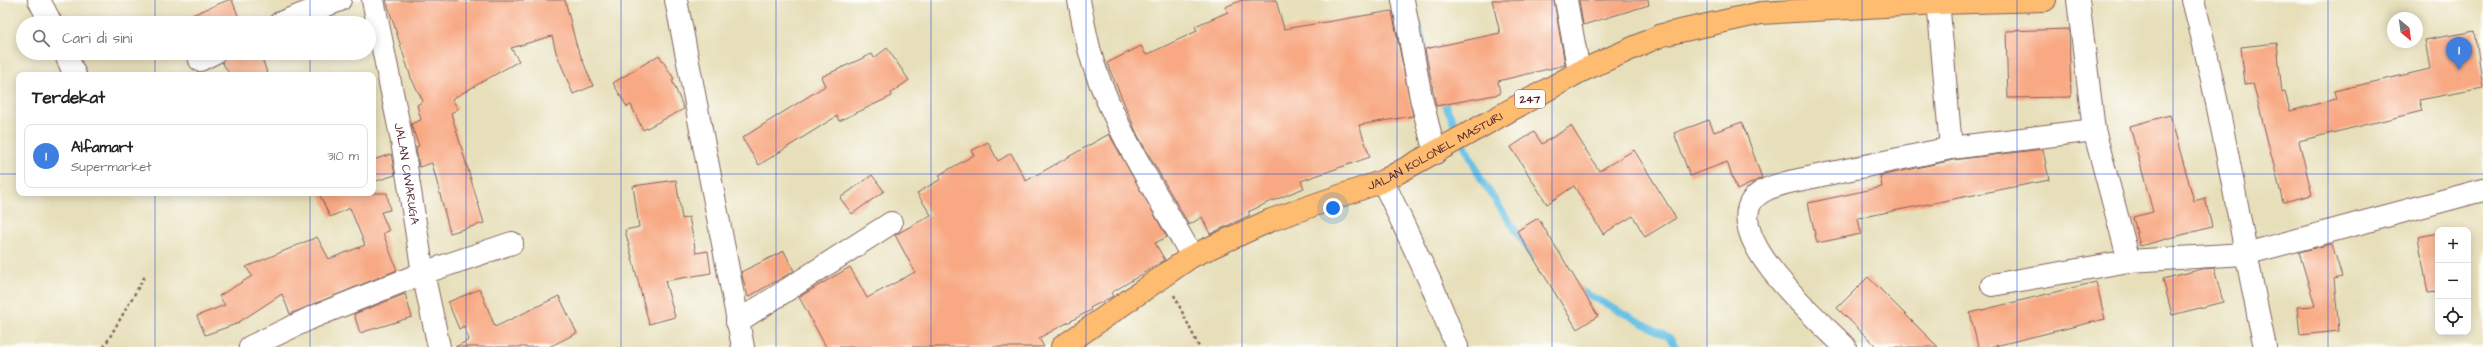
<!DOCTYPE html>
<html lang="id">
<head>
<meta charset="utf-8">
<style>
	:root { --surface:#fff; --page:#f2f2f2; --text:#222; --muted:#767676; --line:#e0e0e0; --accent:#d1495b }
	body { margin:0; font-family:"Architects Daughter",sans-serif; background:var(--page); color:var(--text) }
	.controls { position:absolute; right:12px; bottom:12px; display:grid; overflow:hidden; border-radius:8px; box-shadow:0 2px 10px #0003 }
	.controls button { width:36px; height:36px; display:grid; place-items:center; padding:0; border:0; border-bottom:1px solid var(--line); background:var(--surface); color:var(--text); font:20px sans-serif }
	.compass { position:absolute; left:2387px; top:12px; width:36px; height:36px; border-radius:50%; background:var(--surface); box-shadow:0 2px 10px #0003; rotate:151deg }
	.you { position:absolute; left:1333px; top:208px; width:14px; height:14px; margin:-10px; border:3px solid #fff; border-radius:50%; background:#1a73e8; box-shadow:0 0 0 6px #1a73e833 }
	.badge { display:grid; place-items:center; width:26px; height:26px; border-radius:50%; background:var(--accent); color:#fff; font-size:13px; font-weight:700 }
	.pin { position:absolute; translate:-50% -33px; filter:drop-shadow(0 1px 2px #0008) }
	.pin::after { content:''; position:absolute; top:21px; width:14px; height:12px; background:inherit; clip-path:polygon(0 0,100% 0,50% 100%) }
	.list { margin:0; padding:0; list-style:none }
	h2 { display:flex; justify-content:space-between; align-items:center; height:52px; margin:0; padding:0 16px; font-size:17px }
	h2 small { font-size:13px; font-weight:400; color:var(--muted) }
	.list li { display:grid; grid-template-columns:26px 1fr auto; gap:12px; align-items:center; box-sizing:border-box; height:64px; margin:0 8px 8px; padding:0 8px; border:1px solid var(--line); border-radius:8px }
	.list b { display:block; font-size:15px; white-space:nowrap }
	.list p { margin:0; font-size:13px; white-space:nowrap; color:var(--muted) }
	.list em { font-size:13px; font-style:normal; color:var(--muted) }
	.icon { flex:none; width:22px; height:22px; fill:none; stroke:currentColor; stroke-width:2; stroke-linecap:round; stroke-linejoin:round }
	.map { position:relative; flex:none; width:2483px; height:347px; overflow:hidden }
	.search { position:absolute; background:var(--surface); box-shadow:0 2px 10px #0003; left:16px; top:16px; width:360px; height:44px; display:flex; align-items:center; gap:10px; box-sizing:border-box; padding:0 14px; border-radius:22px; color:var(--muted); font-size:15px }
	.panel { position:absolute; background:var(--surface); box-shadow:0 2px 10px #0003; left:16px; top:72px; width:360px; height:124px; border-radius:8px }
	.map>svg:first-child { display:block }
</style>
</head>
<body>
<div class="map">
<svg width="2483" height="347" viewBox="0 0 2483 347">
	<rect width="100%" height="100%" fill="#fdfcf7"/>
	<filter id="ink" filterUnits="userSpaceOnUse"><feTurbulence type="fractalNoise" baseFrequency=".025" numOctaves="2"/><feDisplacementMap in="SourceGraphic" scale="8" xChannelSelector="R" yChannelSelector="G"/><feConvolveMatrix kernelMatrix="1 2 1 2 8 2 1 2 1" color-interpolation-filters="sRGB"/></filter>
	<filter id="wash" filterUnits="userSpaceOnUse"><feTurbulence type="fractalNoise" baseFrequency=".012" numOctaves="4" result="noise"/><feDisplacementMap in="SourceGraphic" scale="16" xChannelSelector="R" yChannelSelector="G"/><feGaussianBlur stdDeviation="0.9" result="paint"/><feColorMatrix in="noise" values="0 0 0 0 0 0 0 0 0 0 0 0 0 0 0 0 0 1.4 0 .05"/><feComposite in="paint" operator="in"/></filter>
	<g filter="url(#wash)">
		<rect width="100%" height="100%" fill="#e7dfba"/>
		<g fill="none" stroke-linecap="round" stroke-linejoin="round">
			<path stroke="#67c1e5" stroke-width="7" d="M1417,21L1428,58
				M1441,96L1482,181L1533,256
				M1577,289L1669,337L1676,347"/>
		</g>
		<g id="blocks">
			<path fill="#f8a983" d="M228,0H232L241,23H173Z
				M386,0H565L576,44L593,86L573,94L556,52L552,36L511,48L519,61L452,99L458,109L451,113L484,223L450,233L432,163L419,167L416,147L419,146L411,124L421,120L417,105L423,101L411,78Z
				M1242,0H1276L1284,29L1392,11L1413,116L1359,125L1370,157L1301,181L1304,188L1267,203L1248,212L1250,215L1210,234L1202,217L1189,225L1137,134L1107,63L1141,46L1146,55L1197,31L1195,26L1228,12L1225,7Z
				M1492,0H1554L1565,65L1498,81L1500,94L1436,106L1425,49L1500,33Z
				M1579,0H1648L1649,5L1583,25Z
				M2069,29L2071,97L2008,98L2006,31Z
				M2475,31L2483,88L2419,100L2422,111L2299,141L2312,195L2283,202L2253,83L2245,84L2241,47L2277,43L2282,93L2285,92L2290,111L2336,99L2334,91L2430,69L2425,40Z
				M887,48L909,80L891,93L892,96L839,121L837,116L759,165L742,138L825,86L821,77L872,54L874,58Z
				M226,53H260L268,75H230L222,62Z
				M659,55L674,79L672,80L684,109L643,130L631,105L627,107L613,83Z
				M2170,115L2194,201L2205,198L2212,227L2140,246L2133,217L2153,212L2130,126Z
				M1709,120L1714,132L1742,122L1762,178L1737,190L1727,162L1690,176L1674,133Z
				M1571,126L1599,171L1634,150L1676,218L1645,237L1633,216L1603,234L1574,186L1547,204L1511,147L1534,132L1542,144Z
				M1109,134L1167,237L1155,243L1165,260L1111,293L1113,296L1090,308L1091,310L1039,338L1044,347H826L799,297L850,267L867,298L915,272L895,235L931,215L917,193L941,179L939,175L974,155L971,151L988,142L998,161L1011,153L1026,181Z
				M2043,149L2049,180L1858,218L1861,234L1817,243L1808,203L1882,187L1880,176L1953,160Z
				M391,154L395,175L373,182V160Z
				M872,175L884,191L852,214L840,198Z
				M676,180L682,219L689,217L696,253L708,251L711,273L665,281L675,317L649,324L625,230L639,227L633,186Z
				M319,193H387L390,210L381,212L389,231L383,233L397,270L290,314L282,294L236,324L205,335L197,316L225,305L219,296L252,276L246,267L317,237L329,259L365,245L350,208L330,217Z
				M1538,218L1598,316L1577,329L1517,231Z
				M2438,233V292L2428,293L2418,237Z
				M2332,244L2342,277L2334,279L2339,331L2300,335L2297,307L2315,306L2299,252Z
				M784,251L794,271L748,297L741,272Z
				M2214,268L2223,302L2172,315L2163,279L2202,269Z
				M1868,277L1938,347H1877L1837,308Z
				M2096,282L2105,319L1991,347H1978L1970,313Z
				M480,289L495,327L559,296L577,333L549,347H455L469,340L464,326L459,329L448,302Z
				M405,294L412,317L360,333L354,314Z"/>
		</g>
	</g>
	<g filter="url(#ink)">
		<use href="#blocks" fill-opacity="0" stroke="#81625d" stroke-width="1"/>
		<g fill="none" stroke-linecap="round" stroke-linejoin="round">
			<g stroke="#81625d" stroke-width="24">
				<g id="minor">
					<path d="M39,0L51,23"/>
					<path id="s1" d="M373,0L402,141L423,273L439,347"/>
					<path d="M676,0L743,347"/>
					<path d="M1079,0C1083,22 1087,44 1094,66C1117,133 1157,194 1192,256"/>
					<path d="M1403,0L1421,98L1435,153"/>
					<path d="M1566,0L1579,72"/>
					<path d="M1938,0L1951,148"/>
					<path d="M2078,0L2094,130L2129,261"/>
					<path d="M2193,0C2223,114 2240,232 2265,347"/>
					<path d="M280,23L340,0"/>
					<path d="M65,53L75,75"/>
					<path d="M200,60L214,53"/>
					<path d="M1383,181L1433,288L1457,347"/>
					<path d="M1992,285L2129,261L2245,254L2483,190"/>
					<path d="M737,322L891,223"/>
					<path d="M250,347L313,317L423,273L512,243"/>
					<path d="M1845,347C1819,320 1731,246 1750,204C1757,190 1775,186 1789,182L1951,148L2094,130"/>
				</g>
			</g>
			<g stroke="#81625d" stroke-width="24">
				<g id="major">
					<path id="s2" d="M1062,347L1192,256L1271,220L1383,181L1579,72L1662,35L1761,13L1938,3L2045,0"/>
				</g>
			</g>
			<path stroke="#81625d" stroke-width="2.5" stroke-dasharray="3 3" stroke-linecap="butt" d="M1174,295L1199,347
				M104,347L145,276"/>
			<use href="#minor" stroke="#fff" stroke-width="22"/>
			<use href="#major" stroke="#fdbc70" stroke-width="22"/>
		</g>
	</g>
	<path fill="none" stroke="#1d4ed8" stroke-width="1" stroke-opacity="0.55" d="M155,0V23M310,0V23M466,0V347M621,0V347M776,0V347M931,0V347M1086,0V347M1242,0V347M1397,0V347M1552,0V347M1707,0V347M1862,0V347M2017,0V347M2173,0V347M2328,0V347M155,53V75M310,53V75M0,174H19M373,174H2483M155,193V347M310,193V347"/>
	<g text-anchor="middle" stroke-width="3" stroke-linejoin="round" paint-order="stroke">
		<rect fill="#fdfcf7" stroke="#806168" stroke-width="1" x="1515" y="90" width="30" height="18" rx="3"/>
		<g font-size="11" font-weight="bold" fill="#4a1f2b">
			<text x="1530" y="103">247</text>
		</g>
		<g font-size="12" fill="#4a1f2b" stroke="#fdfcf7">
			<text dy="4" stroke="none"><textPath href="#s2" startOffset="424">JALAN KOLONEL MASTURI</textPath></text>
			<text dy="4" stroke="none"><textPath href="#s1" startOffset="177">JALAN CIWARUGA</textPath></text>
		</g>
	</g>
</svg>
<div class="controls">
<button>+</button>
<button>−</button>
<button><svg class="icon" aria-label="locate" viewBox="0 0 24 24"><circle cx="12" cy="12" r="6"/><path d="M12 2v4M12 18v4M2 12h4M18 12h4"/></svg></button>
</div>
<svg class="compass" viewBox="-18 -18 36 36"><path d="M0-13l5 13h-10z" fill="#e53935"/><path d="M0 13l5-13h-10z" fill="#767676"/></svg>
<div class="you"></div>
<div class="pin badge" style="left:2459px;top:70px;background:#3f7fe0">1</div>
<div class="search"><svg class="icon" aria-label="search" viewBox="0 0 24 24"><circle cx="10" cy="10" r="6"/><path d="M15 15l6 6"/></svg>Cari di sini</div>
<section class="panel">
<h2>Terdekat<small></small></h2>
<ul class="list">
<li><span class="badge" style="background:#3f7fe0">1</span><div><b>Alfamart</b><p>Supermarket</p></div><em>310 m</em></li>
</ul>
</section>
</div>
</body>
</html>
